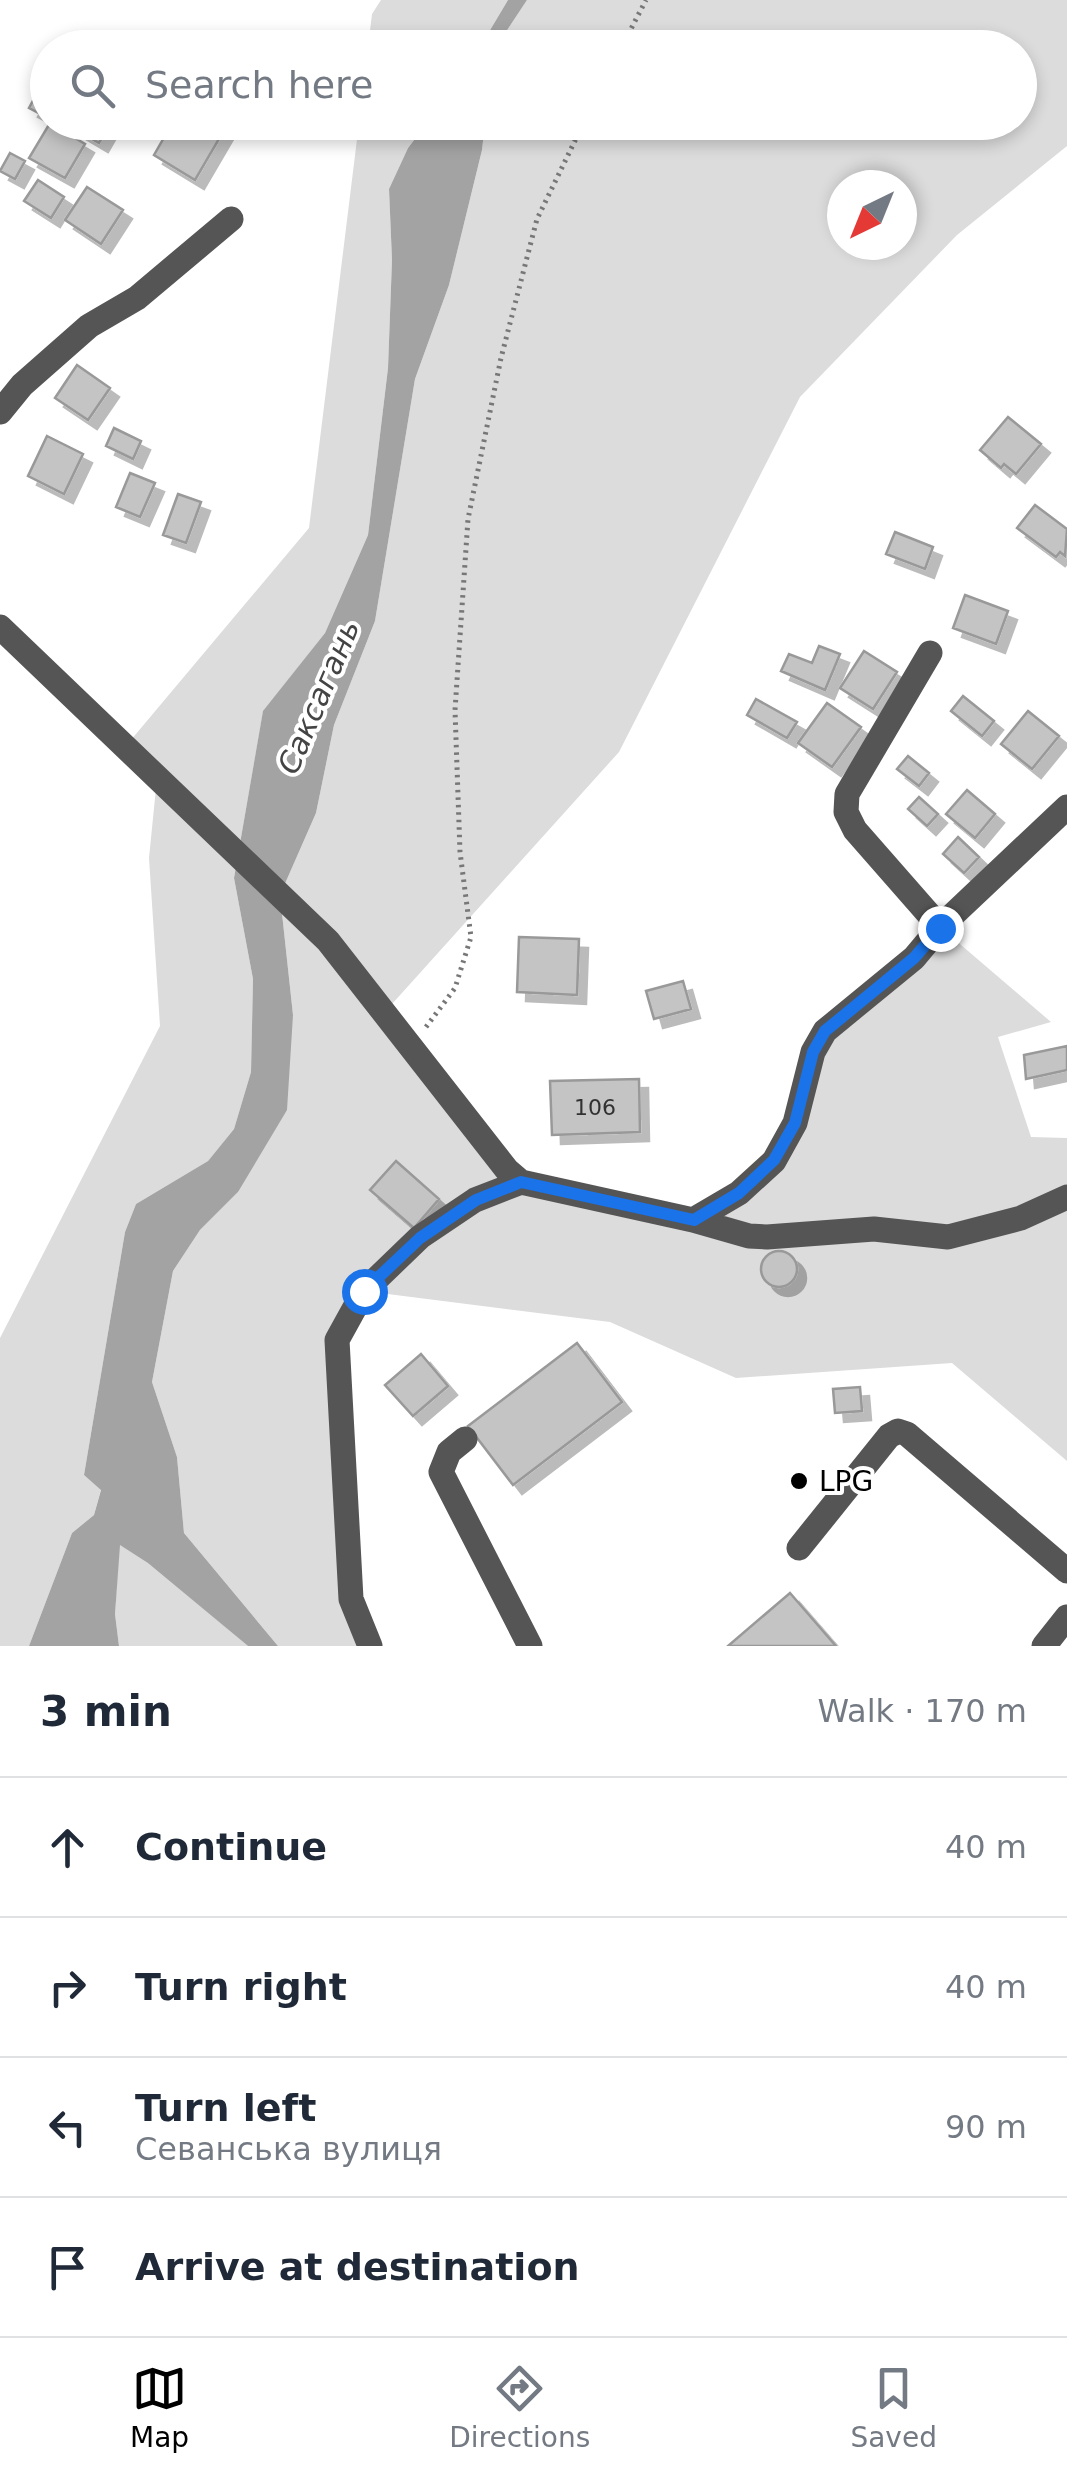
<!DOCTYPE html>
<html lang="en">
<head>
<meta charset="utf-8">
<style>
	:root { --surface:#fff; --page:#f6f6f7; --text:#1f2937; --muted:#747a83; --line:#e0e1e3; --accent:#000 }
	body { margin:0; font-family:"DejaVu Sans",sans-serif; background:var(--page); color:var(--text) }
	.compass { position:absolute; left:827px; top:170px; width:90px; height:90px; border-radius:50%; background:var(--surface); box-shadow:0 5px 15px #0003; rotate:223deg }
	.stop { position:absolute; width:30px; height:30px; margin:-22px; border:8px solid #1a73e8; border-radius:50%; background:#fff }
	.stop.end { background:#1a73e8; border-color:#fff; box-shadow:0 2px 10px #0008 }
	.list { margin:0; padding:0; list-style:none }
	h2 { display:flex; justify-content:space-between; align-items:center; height:130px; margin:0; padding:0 40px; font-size:42px }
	h2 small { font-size:32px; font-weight:400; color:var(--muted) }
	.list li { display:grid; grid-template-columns:65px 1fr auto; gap:30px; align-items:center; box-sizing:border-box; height:140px; padding:0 40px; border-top:2px solid var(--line) }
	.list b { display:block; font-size:38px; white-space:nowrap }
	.list p { margin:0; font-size:32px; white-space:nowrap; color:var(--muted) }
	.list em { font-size:32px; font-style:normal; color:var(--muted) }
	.icon { flex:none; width:55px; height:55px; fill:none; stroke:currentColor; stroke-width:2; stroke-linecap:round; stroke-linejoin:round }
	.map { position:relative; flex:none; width:1067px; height:1646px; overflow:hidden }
	.search { position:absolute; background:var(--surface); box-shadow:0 5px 15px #0003; left:30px; right:30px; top:30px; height:110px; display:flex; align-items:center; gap:25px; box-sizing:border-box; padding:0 35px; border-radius:55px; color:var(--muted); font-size:38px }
	.sheet { height:690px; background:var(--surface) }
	nav { display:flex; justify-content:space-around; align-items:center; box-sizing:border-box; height:140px; border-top:2px solid var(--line); background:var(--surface); font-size:28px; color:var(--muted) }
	nav a { display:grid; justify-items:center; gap:5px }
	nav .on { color:var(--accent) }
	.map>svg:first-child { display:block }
</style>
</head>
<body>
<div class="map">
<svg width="1067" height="1646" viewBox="0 0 1067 1646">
	<defs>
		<filter id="shadow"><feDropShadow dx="9" dy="9" stdDeviation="0" flood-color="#0004"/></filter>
	</defs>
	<rect width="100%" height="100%" fill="#fff"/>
	<path fill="#dcdcdc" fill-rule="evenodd" d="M381,0H508L480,47H368L372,14Z
		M527,0H1067V146L957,235L800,397L619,752L383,1014L507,1170L693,1220L774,1161L813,1052L940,927L1051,1022L998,1037L1031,1137L1067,1138V1461L952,1363L736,1378L610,1322L364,1291L337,1340L351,1599L371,1646H278L184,1533L177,1457L152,1382L173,1271L200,1230L238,1192L293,1015L280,895L316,813L334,725L375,621L415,379L449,285L482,150L485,123L1020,122V48L496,47ZM842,185H902V245H842Z
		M359,123H427L408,148L389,189L392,260L388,368L368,535L325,633L263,712L234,878L253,979L251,1072L234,1129L208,1161L136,1204L125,1232L84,1475L101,1489L94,1515L72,1533L29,1646H0V1338L160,1026L149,858L156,788L120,753L309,528Z
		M119,1544L148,1562L248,1646H119L115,1614Z"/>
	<path fill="#a3a3a3" d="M508,0H527L496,47H480Z
		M427,123H485L482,150L449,285L415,379L375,621L334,725L316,813L280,895L293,1015L287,1110L238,1192L200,1230L173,1271L152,1382L177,1457L184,1533L278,1646H248L148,1563L120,1545L115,1614L119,1646H29L72,1533L94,1515L101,1490L84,1475L125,1232L136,1204L208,1161L234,1129L251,1072L253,979L234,878L263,711L325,633L368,535L388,368L392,260L389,189L408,148Z"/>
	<path fill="#c4c4c4" stroke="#999" stroke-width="2.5" filter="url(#shadow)" d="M47,75H48V118L29,108Z
		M75,122H111L99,143L72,127Z
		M173,122H218L226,127L195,180L154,155Z
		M50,123L85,144L65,178L29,158Z
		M10,153L25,161L15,179L0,171Z
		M38,180L64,197L51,218L24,201Z
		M87,187L123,210L101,244L65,220Z
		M77,365L110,388L88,420L55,398Z
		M1008,417L1041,444L1016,474L1004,464L1001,468L980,450Z
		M114,428L141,441L133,459L106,446Z
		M47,436L83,454L64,494L28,476Z
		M130,473L155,483L140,517L116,507Z
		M178,494L201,502L186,543L163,535Z
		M1035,505L1067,529L1065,556L1060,552L1056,557L1017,528Z
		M895,532L933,547L925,569L886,554Z
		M965,595L1008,611L996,644L953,628Z
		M819,646L840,654L825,690L781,671L789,654L812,663Z
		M864,651L897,672L873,709L840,688Z
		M963,696L994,721L982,736L951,711Z
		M756,699L797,722L787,738L747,715Z
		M827,703L861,727L832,767L798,743Z
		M1028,711L1059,736L1032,769L1001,744Z
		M908,756L929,773L919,786L897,769Z
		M967,790L995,814L975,838L946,814Z
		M919,797L938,814L927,826L908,809Z
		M958,837L979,857L964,873L943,854Z
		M519,937L579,939L577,995L517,992Z
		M683,981L691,1009L654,1019L646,991Z
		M1067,1046V1070L1026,1079L1024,1055Z
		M639,1079L640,1132L552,1135L550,1081Z
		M396,1161L439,1199L414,1228L370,1190Z
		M761 1269a18 18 0 1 1 36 0a18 18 0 1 1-36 0Z
		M577,1343L622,1402L513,1485L468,1426Z
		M421,1354L448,1386L413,1416L385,1385Z
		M860,1387L862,1411L835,1413L833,1389Z
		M790,1593L836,1646H728Z"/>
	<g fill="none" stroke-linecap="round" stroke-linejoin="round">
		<path stroke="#777" stroke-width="5" stroke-dasharray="2.5 5" stroke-linecap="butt" d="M621,48L646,0
			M426,1027L455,988L471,937L460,852L455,710L468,519L501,358L537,219L584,122"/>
		<path stroke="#555" stroke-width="25" d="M0,412L22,385L89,326L137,298L231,219
			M0,627L328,941L507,1170L521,1182L693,1220L749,1236L767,1237L874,1229L948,1237L1021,1218L1067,1197
			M930,653L847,794L846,812L855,830L940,927
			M693,1220L739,1193L774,1161L795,1123L813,1052L825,1031L914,958L940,927L1067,807
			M465,1439L449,1452L441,1472L530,1646
			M799,1548L889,1436L898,1431L907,1434L1067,1571
			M370,1646L351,1599L337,1340L364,1291L420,1237L475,1200L521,1182
			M1044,1646L1067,1617"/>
	</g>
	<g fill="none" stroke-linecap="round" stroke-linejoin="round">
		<path stroke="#1a73e8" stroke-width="12" d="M364,1291L420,1238L476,1200L521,1182L694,1220L739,1193L774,1160L795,1123L813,1052L825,1031L914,958L940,928"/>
	</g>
	<circle fill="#000" stroke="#fff" stroke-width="4" cx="799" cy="1481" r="10"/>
	<g text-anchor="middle" stroke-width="8" stroke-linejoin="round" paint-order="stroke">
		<g font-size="22" fill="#313131">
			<text x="595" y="1115">106</text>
		</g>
		<g font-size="28" fill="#000" stroke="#fff" text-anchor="start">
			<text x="819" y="1491">LPG</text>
		</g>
		<g font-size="30" font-style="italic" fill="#444" stroke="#fff">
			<text transform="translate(319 697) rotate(-67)" y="10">Саксагань</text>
		</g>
	</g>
</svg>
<svg class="compass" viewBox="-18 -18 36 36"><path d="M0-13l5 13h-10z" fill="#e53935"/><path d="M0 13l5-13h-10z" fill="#747a83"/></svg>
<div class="stop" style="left:364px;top:1291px"></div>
<div class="stop end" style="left:940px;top:928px"></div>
<div class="search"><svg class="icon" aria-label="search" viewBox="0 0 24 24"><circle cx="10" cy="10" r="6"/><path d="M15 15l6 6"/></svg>Search here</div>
</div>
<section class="sheet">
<h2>3 min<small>Walk · 170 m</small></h2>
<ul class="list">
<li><svg class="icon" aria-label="ahead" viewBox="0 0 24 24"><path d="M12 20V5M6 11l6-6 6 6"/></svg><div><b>Continue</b></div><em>40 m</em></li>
<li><svg class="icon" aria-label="right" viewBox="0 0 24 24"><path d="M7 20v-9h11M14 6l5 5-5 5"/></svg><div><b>Turn right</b></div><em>40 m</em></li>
<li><svg class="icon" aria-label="left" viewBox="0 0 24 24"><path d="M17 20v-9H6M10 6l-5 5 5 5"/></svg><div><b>Turn left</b><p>Севанська вулиця</p></div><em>90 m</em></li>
<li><svg class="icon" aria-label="arrive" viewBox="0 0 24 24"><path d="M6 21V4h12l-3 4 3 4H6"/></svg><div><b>Arrive at destination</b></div></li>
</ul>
</section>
<nav>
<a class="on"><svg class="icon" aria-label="map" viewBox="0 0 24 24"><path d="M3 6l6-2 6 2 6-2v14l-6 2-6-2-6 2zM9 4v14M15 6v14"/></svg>Map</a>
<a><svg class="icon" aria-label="directions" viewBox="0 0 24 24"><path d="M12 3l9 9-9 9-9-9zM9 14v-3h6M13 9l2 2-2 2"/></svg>Directions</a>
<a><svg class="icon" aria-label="saved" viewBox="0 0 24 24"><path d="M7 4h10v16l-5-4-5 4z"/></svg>Saved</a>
</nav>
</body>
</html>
